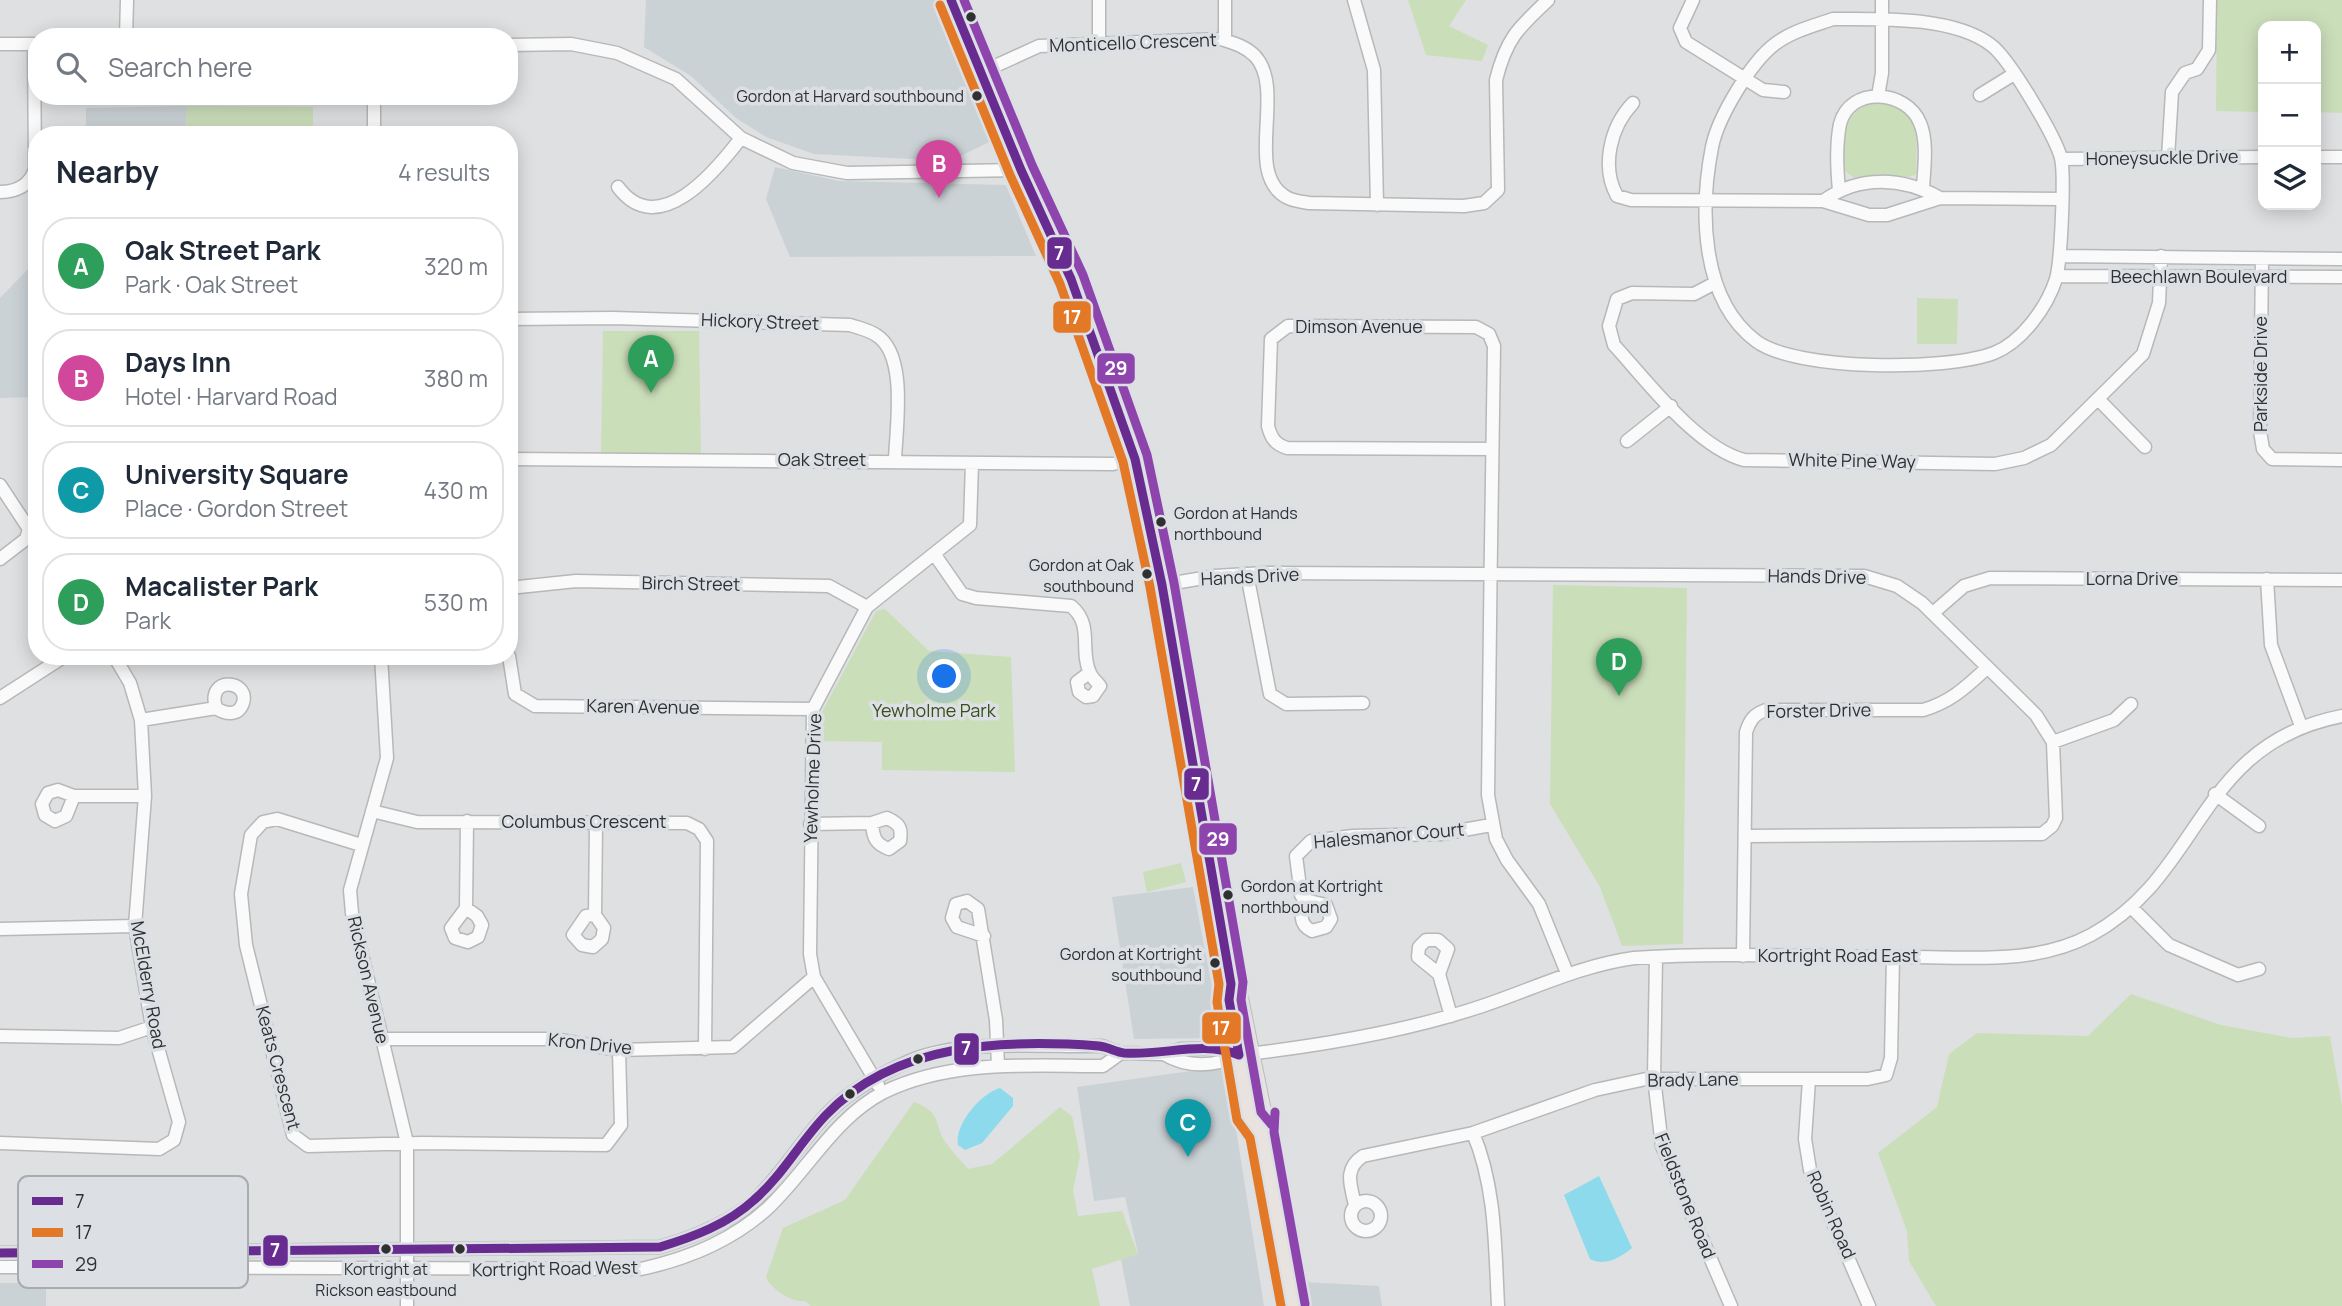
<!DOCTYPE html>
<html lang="en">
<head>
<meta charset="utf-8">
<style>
	:root { --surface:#fff; --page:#f2f2f3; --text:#1f2937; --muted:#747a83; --line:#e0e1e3; --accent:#db2777 }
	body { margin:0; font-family:Manrope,sans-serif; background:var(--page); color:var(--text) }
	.controls { position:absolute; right:21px; top:21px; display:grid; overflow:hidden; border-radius:14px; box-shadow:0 4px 18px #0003 }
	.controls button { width:63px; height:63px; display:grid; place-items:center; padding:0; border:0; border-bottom:2px solid var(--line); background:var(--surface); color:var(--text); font:35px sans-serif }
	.you { position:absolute; left:945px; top:677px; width:24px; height:24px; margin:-18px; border:5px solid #fff; border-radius:50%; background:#1a73e8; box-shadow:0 0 0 10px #1a73e833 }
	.badge { display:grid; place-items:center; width:46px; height:46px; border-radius:50%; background:var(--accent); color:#fff; font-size:23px; font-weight:700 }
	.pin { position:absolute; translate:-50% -58px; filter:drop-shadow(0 2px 4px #0008) }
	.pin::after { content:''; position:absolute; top:37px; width:24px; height:21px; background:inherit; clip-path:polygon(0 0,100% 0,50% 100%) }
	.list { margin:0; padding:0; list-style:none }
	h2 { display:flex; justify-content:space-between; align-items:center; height:91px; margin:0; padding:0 28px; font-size:30px }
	h2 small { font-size:23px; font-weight:400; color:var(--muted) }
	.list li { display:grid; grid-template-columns:46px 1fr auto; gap:21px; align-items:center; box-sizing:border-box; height:98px; margin:0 14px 14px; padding:0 14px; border:2px solid var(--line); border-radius:28px }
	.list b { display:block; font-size:26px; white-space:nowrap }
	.list p { margin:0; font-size:23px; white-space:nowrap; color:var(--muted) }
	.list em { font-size:23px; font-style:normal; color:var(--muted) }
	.icon { flex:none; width:38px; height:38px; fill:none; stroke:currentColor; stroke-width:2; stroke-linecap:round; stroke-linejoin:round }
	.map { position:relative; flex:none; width:2342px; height:1306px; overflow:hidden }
	.search { position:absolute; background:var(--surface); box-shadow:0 4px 18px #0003; left:28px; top:28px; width:490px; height:77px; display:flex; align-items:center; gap:18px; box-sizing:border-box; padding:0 24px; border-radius:28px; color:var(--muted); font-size:26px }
	.panel { position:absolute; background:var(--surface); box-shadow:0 4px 18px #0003; left:28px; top:126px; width:490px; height:539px; border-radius:28px }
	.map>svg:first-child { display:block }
</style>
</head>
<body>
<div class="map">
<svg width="2342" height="1306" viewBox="0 0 2342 1306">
	<rect width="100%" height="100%" fill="#dee0e2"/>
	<path fill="#cbd2d6" d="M646,0H936L989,142L951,161L814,154L766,137L736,118L691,76L644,47Z
		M187,106L186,135H86V108Z
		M775,167L839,181L1006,185L1036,256L790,257L766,199Z
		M37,260V397L0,398V298Z
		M1193,887L1220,1030L1213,1038L1134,1039L1112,897Z
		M1226,1066L1264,1306H1130L1121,1259L1138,1253L1125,1197L1094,1201L1077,1087Z
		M1303,1282L1379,1286L1382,1306H1308Z
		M0,1283H46V1306H0Z"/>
	<path fill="#cbdeba" d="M1408,0H1466L1449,26L1488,45L1482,61L1426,55Z
		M2217,0H2342V113L2316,112V26H2263V112L2216,111Z
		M1882,101L1904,108L1917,127L1916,174C1907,181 1870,175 1854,178L1844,170C1844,136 1840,108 1882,101Z
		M187,106L313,107V135H186Z
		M1917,298L1958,299L1957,344H1917Z
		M603,331H699L701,456L601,455Z
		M1553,585L1687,588L1683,944L1622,946L1600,887L1550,804Z
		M885,609L929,651L1011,657L1015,772L882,770V742L819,741L822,712L876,611Z
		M1181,863L1186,882L1147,892L1143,872Z
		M2131,994L2221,1025L2292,1038L2330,1036L2342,1106V1306H1936L1909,1261L1907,1231L1878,1153L1937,1107L1949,1054L1977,1033L2088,1036Z
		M914,1102C943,1112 934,1127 946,1143C953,1152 961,1161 968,1169L992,1164L1060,1107L1072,1116L1080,1156L1073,1190L1078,1216L1122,1211L1138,1254L1092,1269L1100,1306H811L805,1301C792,1303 771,1289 766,1277L783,1228L845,1200Z"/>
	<path fill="#8cdaeb" d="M1000,1088L1013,1098V1106L982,1143L965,1150L958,1145C954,1125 981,1093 1000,1088Z
		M1599,1176L1632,1248C1621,1257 1605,1267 1590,1259L1564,1195Z"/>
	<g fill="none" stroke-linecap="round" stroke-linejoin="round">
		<g stroke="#b6b8b9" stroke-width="15">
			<path id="minor" d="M1099,0V42
				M1354,0L1374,70L1377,205
				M1693,0L1680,28L1686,42L1763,90L1784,92
				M1833,19C1879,19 1953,16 1991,45C2009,58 2055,136 2061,158C2065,175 2061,262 2056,279C2047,307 2022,342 1994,353C1947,371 1796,371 1756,341C1700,299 1700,209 1712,147C1718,117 1751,62 1775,44C1792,31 1813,26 1833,19Z
				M126,37L127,0
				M1225,40V0
				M0,44H37
				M509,45L571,44L617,53L676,79L741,138L793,163L847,173L1021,170
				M982,72L1039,46L1221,39C1233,43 1245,46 1255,56C1287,90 1242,175 1288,198C1294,201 1303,202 1309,203L1464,206L1484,203L1498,190L1496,80C1506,39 1518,28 1548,0
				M1980,95L2014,74
				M1878,96L1882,73V0
				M1633,103C1610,127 1601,167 1617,196L1631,200L1823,201C1859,175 1902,177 1940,198
				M374,135V96
				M2316,157H2342
				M2168,158L2172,92L2185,73L2197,69L2209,50L2210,0
				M2061,159L2263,157
				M618,187C658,241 715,172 741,138
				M1839,190C1837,170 1836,144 1840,124C1850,85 1907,90 1920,123C1928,141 1924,169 1923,188
				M0,192C17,192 30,185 35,169L34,44
				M1823,201L1869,215H1887L1940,198L2060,199
				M2060,256L2342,259
				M2262,258L2260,431L2263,449L2272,459L2342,460
				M2057,276L2342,277
				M1715,283L1694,294L1632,293L1617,299L1609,326L1614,345C1648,382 1696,447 1744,460L1995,464L2024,458L2051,445L2143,354L2159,303L2161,256
				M509,319L613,318L850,325C859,328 869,330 876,335C908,354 896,428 895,460
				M2099,400L2145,447
				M1627,441L1671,406
				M1492,449L1287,448C1275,444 1271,438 1268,426L1271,339L1288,326L1476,327L1489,334L1494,346C1492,496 1489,645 1488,795L1496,839L1507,860L1539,904L1567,973
				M509,459L1113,464L1135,459
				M0,485L29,529L26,539L0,559
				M935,555L962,594L976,598L1071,606C1094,625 1079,650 1090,673C1092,678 1097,682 1100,686L1093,696L1086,697L1079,692L1077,682L1089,673
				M1247,574L1270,694L1286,704L1363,703
				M2267,579L2271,645L2301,726
				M1162,585L1215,576L1265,573L1864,576L1897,586L1922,603L2036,715L2053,742L2056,818L2052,826L2042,834L1747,836
				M509,588L576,581L829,586L867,607
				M1933,613L1964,586L1990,578L2342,580
				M381,656L387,758L350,890L352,913L407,1143V1306
				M509,656L515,694L535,706L813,709
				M0,698L65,656
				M141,720L216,708C225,714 238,717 243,703C250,680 206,675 216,708
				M2053,742L2114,720L2131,704
				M2215,794L2259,826
				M74,796L66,816L55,821L45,815L42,804L48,793L58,790L74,796H145
				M372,811L417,822L687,823L699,829L707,841L705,1049
				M810,824L872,823L887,818C900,824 902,828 900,841L889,849C875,844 873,837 872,823
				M361,845L277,819L263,822L251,835L241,894L246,945L293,1135L308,1146L422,1143L606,1145L621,1125L619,1050
				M1305,900L1301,895L1296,856L1311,841L1353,836L1441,834L1491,825
				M1305,900L1326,905L1331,919L1326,927L1312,931C1298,924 1301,913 1305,900Z
				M466,908L477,916L482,925L478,937L468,942L455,938L451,928L466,908L467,821
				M2132,908L2169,945L2238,975L2259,969
				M595,915L604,928L602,939L593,947L582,945L573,935L586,916L595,915L596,823
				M0,929L135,926
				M984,936L957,927L952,918L956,904L967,901L978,909L996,1020L998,1066
				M1743,956L1746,732C1750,720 1754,714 1766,710H1923C1951,702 1966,687 1987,668
				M1656,957L1654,1078L1662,1146L1731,1306
				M1439,974L1418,957L1419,947L1426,940H1438L1448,949L1439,974L1451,1016
				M0,1036L119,1038L152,1027
				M381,1039H554L619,1050L733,1047L814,977
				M1164,1054C1187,1068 1215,1067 1239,1055C1318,1046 1400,1033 1476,1008C1529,991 1577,966 1634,958C1725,952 1817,957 1909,957C1969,957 2035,965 2091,935C2203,875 2196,744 2342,716
				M1809,1080L1805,1139L1810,1170L1869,1306
				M878,1085L814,977L810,954L813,709L867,607L970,525L972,463
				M1473,1133C1496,1187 1495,1248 1498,1306
				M0,1143L159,1149L174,1140L179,1122L152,1027L135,926L145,796L141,720L130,683L114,656
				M1351 1216a15 15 0 1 1 30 0a15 15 0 1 1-30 0Z
				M1355,1205C1351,1186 1343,1169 1363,1156L1473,1133L1595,1090L1646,1079H1868L1886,1075L1891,1058L1893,957
				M0,1253L660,1247C694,1237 729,1223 755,1200C782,1174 801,1141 827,1114C849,1091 882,1073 912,1060C962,1039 1046,1047 1102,1046L1121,1053L1164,1054L1181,1049L1221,1048L1239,1055
				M0,1267L641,1269C687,1259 733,1240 768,1208C808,1170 834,1118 884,1092C952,1059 1030,1066 1103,1066L1121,1053"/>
		</g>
		<g stroke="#babbbc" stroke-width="18">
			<path id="major" d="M951,0L1021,170L1071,279L1135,459L1162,585L1231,984L1229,1000L1249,1117L1262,1133
				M1231,984L1240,998L1263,1111L1262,1133L1293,1306"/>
		</g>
		<use href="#minor" stroke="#fafafb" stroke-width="12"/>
		<use href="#major" stroke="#e9e3e0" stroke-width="16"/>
		<g stroke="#dce0e4" stroke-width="14">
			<path id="bus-1" d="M951,0L1021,170L1071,279L1135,459L1162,585L1231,984L1229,1000L1239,1055
				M0,1253L660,1247C693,1237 728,1224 754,1200C782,1176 800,1142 826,1115C896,1042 1005,1039 1099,1046C1108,1047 1116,1052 1124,1053C1164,1056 1202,1040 1239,1055"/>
		</g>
		<g stroke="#dce0e4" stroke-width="14">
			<path id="bus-2" d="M940,5L1010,175L1060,284L1123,462L1150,587L1219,984L1217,1002L1237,1120L1250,1138L1281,1306"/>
		</g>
		<g stroke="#dce0e4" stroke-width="14">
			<path id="bus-3" d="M964,0L1032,165L1083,275L1147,455L1174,583L1243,982L1241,1000L1261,1112L1272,1125
				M1275,1112L1274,1132L1305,1304"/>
		</g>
		<use href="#bus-1" stroke="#682c91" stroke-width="9"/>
		<use href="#bus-2" stroke="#e37826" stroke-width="9"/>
		<use href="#bus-3" stroke="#8e44ad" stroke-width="9"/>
	</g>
	<g fill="#2f3032" stroke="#dce0e4" stroke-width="2.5">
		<circle cx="971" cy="17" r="6"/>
		<circle cx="977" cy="96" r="6"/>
		<circle cx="1161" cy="522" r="6"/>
		<circle cx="1147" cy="574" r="6"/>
		<circle cx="1228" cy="895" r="6"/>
		<circle cx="1215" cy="963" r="6"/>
		<circle cx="918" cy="1059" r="6"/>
		<circle cx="850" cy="1094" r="6"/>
		<circle cx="386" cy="1249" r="6"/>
		<circle cx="460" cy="1249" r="6"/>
	</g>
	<g text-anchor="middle" stroke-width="7" stroke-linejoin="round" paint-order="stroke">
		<g font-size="16" fill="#2f3032" stroke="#dce0e4" text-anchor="end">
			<text x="964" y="102">Gordon at Harvard southbound</text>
			<text x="1174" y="519" text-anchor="start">Gordon at Hands<tspan x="1174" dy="21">northbound</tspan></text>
			<text x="1134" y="571">Gordon at Oak<tspan x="1134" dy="21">southbound</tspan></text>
			<text x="1241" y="892" text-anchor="start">Gordon at Kortright<tspan x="1241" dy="21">northbound</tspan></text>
			<text x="1202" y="960">Gordon at Kortright<tspan x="1202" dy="21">southbound</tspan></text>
			<text x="386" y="1275" text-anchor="middle">Kortright at<tspan x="386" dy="21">Rickson eastbound</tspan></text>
		</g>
		<g font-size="18" fill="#2f3032" stroke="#dce0e4">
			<text transform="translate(1133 43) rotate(-2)" y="6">Monticello Crescent</text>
			<text transform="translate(2162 158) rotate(-1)" y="6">Honeysuckle Drive</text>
			<text x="2199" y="283">Beechlawn Boulevard</text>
			<text transform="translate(760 322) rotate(2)" y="6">Hickory Street</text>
			<text x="1359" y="333">Dimson Avenue</text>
			<text transform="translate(2261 374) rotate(-90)" y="6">Parkside Drive</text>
			<text x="822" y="466">Oak Street</text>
			<text transform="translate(1852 461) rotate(1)" y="6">White Pine Way</text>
			<text transform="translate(1250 577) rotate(-3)" y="6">Hands Drive</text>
			<text transform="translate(1817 577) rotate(1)" y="6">Hands Drive</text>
			<text x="2132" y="585">Lorna Drive</text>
			<text transform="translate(691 584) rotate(1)" y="6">Birch Street</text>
			<text transform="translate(643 707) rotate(1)" y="6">Karen Avenue</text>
			<text transform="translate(1819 711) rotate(-1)" y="6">Forster Drive</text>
			<text transform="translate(813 778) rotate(-88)" y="6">Yewholme Drive</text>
			<text x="584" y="828">Columbus Crescent</text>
			<text transform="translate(1389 836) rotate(-5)" y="6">Halesmanor Court</text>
			<text x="1838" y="962">Kortright Road East</text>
			<text transform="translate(368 980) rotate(77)" y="6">Rickson Avenue</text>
			<text transform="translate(148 985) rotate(80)" y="6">McElderry Road</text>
			<text transform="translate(590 1044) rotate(6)" y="6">Kron Drive</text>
			<text transform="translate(278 1068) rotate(75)" y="6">Keats Crescent</text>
			<text transform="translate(1693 1080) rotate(-1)" y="6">Brady Lane</text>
			<text transform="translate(1685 1196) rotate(68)" y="6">Fieldstone Road</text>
			<text transform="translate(1831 1215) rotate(66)" y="6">Robin Road</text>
			<text transform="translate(555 1269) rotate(-1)" y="6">Kortright Road West</text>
		</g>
		<g font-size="18" fill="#384e1b" stroke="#dce0e4">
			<text x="934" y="717">Yewholme Park</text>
		</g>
	</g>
	<rect x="18" y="1176" width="230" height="112" rx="10" fill="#dce0e4" stroke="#a8abaf" stroke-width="2"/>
	<rect x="32" y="1197" width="31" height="8" fill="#682c91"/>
	<rect x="32" y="1228" width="31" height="9" fill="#e37826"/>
	<rect x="32" y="1260" width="31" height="8" fill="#8e44ad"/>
	<g font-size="19" fill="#2f3032">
		<text x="75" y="1208">7</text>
		<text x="75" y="1239">17</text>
		<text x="75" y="1271">29</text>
	</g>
	<g stroke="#dce0e4" stroke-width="2.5">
		<rect x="1046" y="236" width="27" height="34" rx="7" fill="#682c91"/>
		<rect x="1052" y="300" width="40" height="34" rx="7" fill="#e37826"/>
		<rect x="1096" y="352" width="40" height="33" rx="7" fill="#8e44ad"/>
		<rect x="1183" y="767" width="27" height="34" rx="7" fill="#682c91"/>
		<rect x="1198" y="822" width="40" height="34" rx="7" fill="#8e44ad"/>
		<rect x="1201" y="1011" width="41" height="34" rx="7" fill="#e37826"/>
		<rect x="953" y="1032" width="27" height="34" rx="7" fill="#682c91"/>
		<rect x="262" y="1234" width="27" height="33" rx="7" fill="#682c91"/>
	</g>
	<g font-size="19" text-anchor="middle" font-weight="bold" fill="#fff">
		<text x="1059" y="260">7</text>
		<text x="1072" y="324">17</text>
		<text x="1116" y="375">29</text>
		<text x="1196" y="791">7</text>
		<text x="1218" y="846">29</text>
		<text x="1221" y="1035">17</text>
		<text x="966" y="1055">7</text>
		<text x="275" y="1257">7</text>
	</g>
</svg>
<div class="controls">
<button>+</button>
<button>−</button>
<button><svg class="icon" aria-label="layers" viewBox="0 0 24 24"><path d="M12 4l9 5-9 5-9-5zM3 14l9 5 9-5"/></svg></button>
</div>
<div class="you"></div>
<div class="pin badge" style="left:651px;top:393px;background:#2e9e5b">A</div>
<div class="pin badge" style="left:939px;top:198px;background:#d1479c">B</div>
<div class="pin badge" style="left:1188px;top:1157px;background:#0f9aa8">C</div>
<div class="pin badge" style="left:1619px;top:696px;background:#2e9e5b">D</div>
<div class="search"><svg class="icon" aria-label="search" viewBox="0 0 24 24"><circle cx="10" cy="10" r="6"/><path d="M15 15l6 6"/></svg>Search here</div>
<section class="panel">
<h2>Nearby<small>4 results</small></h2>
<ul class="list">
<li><span class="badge" style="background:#2e9e5b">A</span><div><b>Oak Street Park</b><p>Park · Oak Street</p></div><em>320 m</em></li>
<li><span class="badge" style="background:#d1479c">B</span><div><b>Days Inn</b><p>Hotel · Harvard Road</p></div><em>380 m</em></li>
<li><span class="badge" style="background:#0f9aa8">C</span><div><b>University Square</b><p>Place · Gordon Street</p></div><em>430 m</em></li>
<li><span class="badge" style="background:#2e9e5b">D</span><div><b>Macalister Park</b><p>Park</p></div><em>530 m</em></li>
</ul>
</section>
</div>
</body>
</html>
